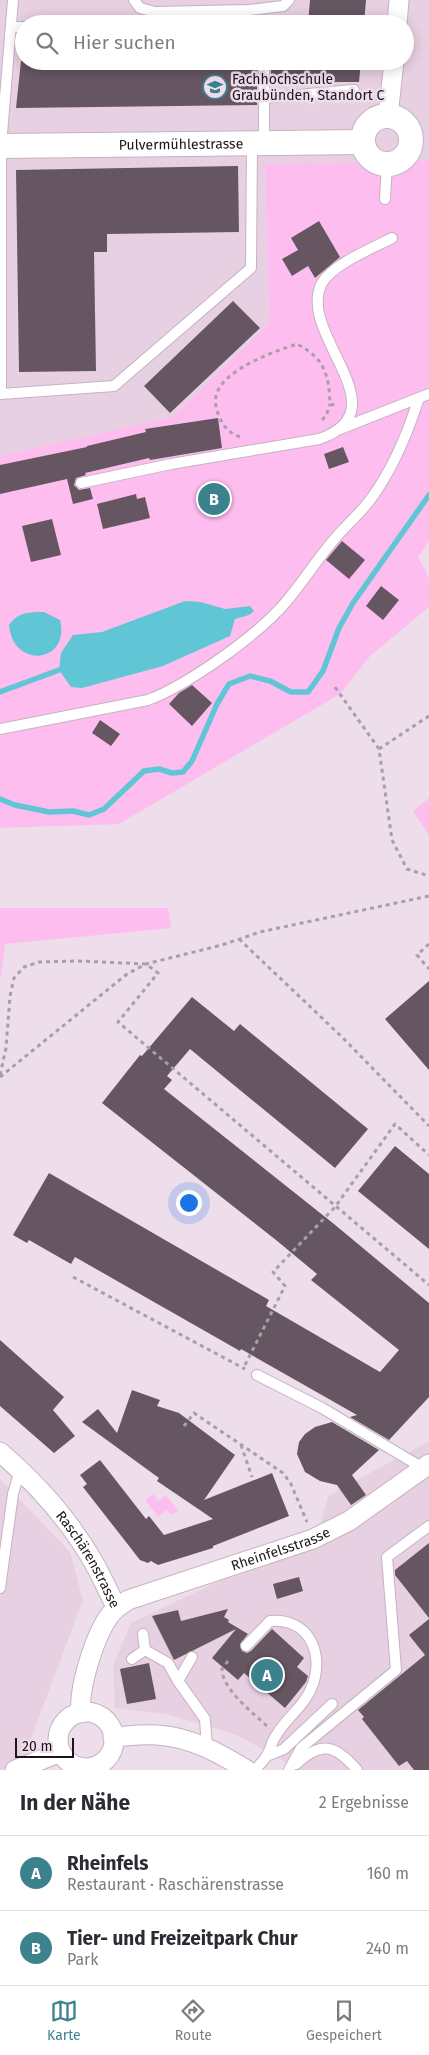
<!DOCTYPE html>
<html lang="de">
<head>
<meta charset="utf-8">
<style>
	:root { --surface:#fff; --page:#f2f2f3; --text:#2b2b33; --muted:#7c7c81; --line:#e1e1e2; --accent:#3b828c }
	body { margin:0; font-family:"Fira Sans",sans-serif; background:var(--page); color:var(--text) }
	.scale { position:absolute; left:15px; bottom:12px; width:59px; box-sizing:border-box; padding-left:5px; border:2px solid #1c161a; border-top:0; font-size:14px; line-height:18px; white-space:nowrap; color:#1c161a; -webkit-text-stroke:4px #eeddea; paint-order:stroke }
	.you { position:absolute; left:188px; top:1202px; width:18px; height:18px; margin:-12px; border:4px solid #fff; border-radius:50%; background:#1a73e8; box-shadow:0 0 0 8px #1a73e833 }
	.badge { display:grid; place-items:center; width:32px; height:32px; border-radius:50%; background:var(--accent); color:#fff; font-size:16px; font-weight:700 }
	.pin { position:absolute; translate:-50% -50%; border:2px solid #fff; box-shadow:0 1px 5px #0006 }
	.list { margin:0; padding:0; list-style:none }
	h2 { display:flex; justify-content:space-between; align-items:center; height:65px; margin:0; padding:0 20px; font-size:21px }
	h2 small { font-size:16px; font-weight:400; color:var(--muted) }
	.list li { display:grid; grid-template-columns:32px 1fr auto; gap:15px; align-items:center; box-sizing:border-box; height:75px; padding:0 20px; border-top:1px solid var(--line) }
	.list b { display:block; font-size:19px; white-space:nowrap }
	.list p { margin:0; font-size:16px; white-space:nowrap; color:var(--muted) }
	.list em { font-size:16px; font-style:normal; color:var(--muted) }
	.icon { flex:none; width:28px; height:28px; fill:none; stroke:currentColor; stroke-width:2; stroke-linecap:round; stroke-linejoin:round }
	.map { position:relative; flex:none; width:429px; height:1770px; overflow:hidden }
	.search { position:absolute; background:var(--surface); box-shadow:0 2px 12px #0003; left:15px; right:15px; top:15px; height:55px; display:flex; align-items:center; gap:12px; box-sizing:border-box; padding:0 18px; border-radius:28px; color:var(--muted); font-size:19px }
	.sheet { height:215px; background:var(--surface) }
	nav { display:flex; justify-content:space-around; align-items:center; box-sizing:border-box; height:70px; border-top:1px solid var(--line); background:var(--surface); font-size:14px; color:var(--muted) }
	nav a { display:grid; justify-items:center; gap:2px }
	nav .on { color:var(--accent) }
	.map>svg:first-child { display:block }
</style>
</head>
<body>
<div class="map">
<svg width="429" height="1770" viewBox="0 0 429 1770">
	<rect width="100%" height="100%" fill="#eeddea"/>
	<path fill="#e7d0e1" fill-rule="evenodd" d="M0,0H429V160L265,164L269,322L172,417L0,456ZM24,24H405V61H24Z
		M429,1441V1770H299L237,1735L167,1714L115,1708L113,1666L131,1623L318,1534L328,1496Z
		M0,1479L70,1552L83,1600L19,1770H0Z"/>
	<path fill="#fdbeef" d="M429,160V541L418,557L429,578V607L370,656L340,694L119,824L0,828V456L172,417L269,323L265,164Z
		M429,798V835L413,811Z
		M0,908H168L171,928L5,944L0,981Z
		M153,1494L158,1501L166,1495L178,1511L171,1515L167,1510L158,1517L145,1500Z"/>
	<path fill="#60c6d5" d="M185,601L201,602L225,609L250,606L254,611L249,615L235,619L230,636L163,666L82,688L71,687L59,670L61,653L73,635L102,632Z
		M44,612L60,620C71,663 13,670 9,625C18,612 29,612 44,612Z"/>
	<g fill="none" stroke-linecap="round" stroke-linejoin="round">
		<path stroke="#60c6d5" stroke-width="5.5" d="M0,692L59,670
			M0,799L15,805L49,812L73,811L89,815L104,809L144,771L159,769L172,773L183,772L192,761L217,704L229,684L250,676L270,681L291,692H308L323,671L339,628L353,603L429,495"/>
	</g>
	<path fill="#655661" d="M310,0H366L364,24H308Z
		M21,61H257V105L16,108Z
		M271,61H361L359,82H271Z
		M238,166L239,232L107,234V252H94L96,371L19,372L16,170Z
		M319,221L340,257L315,278L308,266L292,276L282,259L298,250L291,238Z
		M233,301L260,328L170,413L144,386Z
		M218,418L222,448L150,460L149,458L85,473L86,475L76,478L74,485L79,490L90,488L93,499L73,504L67,479L0,494V465L87,447V446L146,432L145,429Z
		M343,447L349,462L329,469L324,454Z
		M136,494L137,499L145,497L150,518L103,529L97,504Z
		M52,519L61,555L31,562L22,526Z
		M342,541L365,560L349,579L326,560Z
		M381,586L399,600L383,620L366,606Z
		M192,685L212,703L192,726L169,704L179,693Z
		M100,720L120,734L111,746L92,733Z
		M429,981V1070L385,1019Z
		M192,997L234,1031L240,1024L368,1129L335,1168L190,1049L167,1076L172,1080L164,1089L334,1224L429,1303V1397L389,1440L350,1417L357,1415L241,1349L240,1351L75,1257L71,1264L29,1240L27,1243L13,1235L49,1173L269,1300L266,1306L380,1372L399,1350L311,1280L317,1274L276,1240L102,1103L140,1055L142,1056Z
		M395,1146L429,1174V1249L358,1191Z
		M0,1340L64,1397L53,1410L75,1436L54,1453L0,1406Z
		M132,1390L160,1400L157,1406L179,1413L235,1455L204,1500L272,1473L289,1516L213,1546V1548L158,1565L151,1561L148,1563L140,1560L83,1487L87,1484L80,1475L100,1460L146,1519L149,1516L164,1535L213,1519L157,1481L159,1478L82,1422L98,1409L117,1433Z
		M332,1422L379,1450L352,1475L366,1495L351,1505L337,1485L320,1481L305,1472L297,1454L299,1442L305,1434L315,1427Z
		M429,1543V1618L395,1575V1570Z
		M299,1577L303,1591L277,1599L273,1584Z
		M228,1609L224,1617L229,1620L228,1622L248,1634L240,1644L242,1651L247,1653L251,1651L272,1629L304,1658L297,1667L308,1676L306,1682L285,1708L244,1673L238,1680L212,1658L236,1629L174,1660L152,1616L178,1610L181,1621Z
		M429,1619V1770H414L407,1761L399,1766L362,1719L364,1717L358,1710L425,1655L409,1635Z
		M149,1663L156,1699L127,1704L120,1669Z"/>
	<g fill="none" stroke-linecap="round" stroke-linejoin="round">
		<g stroke="#c4b3c0" stroke-width="12">
			<path id="service" d="M13,0L1,146V394L114,386L251,268L252,144
				M134,0L140,8L155,12L249,10L283,6L289,0
				M11,27H24
				M264,61V98
				M264,143V98L354,90
				M385,199L387,164
				M340,429L429,394
				M81,483L171,464L319,439C404,410 295,333 322,283C333,264 373,248 392,238
				M0,729L148,700C188,685 258,635 286,602C302,583 316,561 332,542C344,527 359,515 370,500C392,471 408,432 419,398
				M257,1375L322,1408L423,1468
				M0,1588L13,1494L20,1470
				M143,1634L145,1650L168,1663L178,1681L205,1719L207,1748
				M246,1646L270,1621C307,1618 324,1650 313,1684C306,1705 288,1716 277,1734C272,1740 271,1749 267,1755C264,1761 259,1765 255,1770
				M132,1659L145,1650
				M178,1681L192,1657
				M267,1756L284,1749L332,1704
				M296,1764C321,1741 335,1744 357,1770
				M289,1770L301,1748L396,1670L387,1557L429,1526"/>
		</g>
		<g stroke="#c4b3c0" stroke-width="21">
			<g id="minor">
				<path d="M397,24L399,0"/>
				<path d="M388,116L394,61"/>
				<path id="s1" d="M0,1452C36,1483 70,1521 94,1563C102,1577 109,1593 116,1607"/>
				<circle cx="86" cy="1740" r="28"/>
				<path id="s2" d="M81,1713C78,1688 95,1635 110,1615C115,1608 121,1605 128,1600L313,1539L349,1521L429,1464"/>
				<path d="M113,1737C128,1736 143,1734 157,1735C191,1737 219,1753 247,1770"/>
				<path d="M15,1770L61,1752"/>
			</g>
		</g>
		<g stroke="#c4b3c0" stroke-width="26">
			<g id="tertiary">
				<circle cx="387" cy="140" r="24"/>
				<path id="s3" d="M0,146L363,142"/>
			</g>
		</g>
		<path stroke="#ab9ea8" stroke-width="3" stroke-dasharray="4 4" stroke-linecap="butt" d="M322,420L326,416L330,404
			M240,437C229,433 223,426 219,416C216,409 214,400 217,393C225,369 275,351 297,344C324,358 329,374 330,404L338,406
			M335,687L379,749L392,840L407,869L429,876
			M379,749L429,716
			M239,939L343,1038L429,1126
			M429,944L417,955L429,969
			M0,1075L6,1048L10,996L14,978L24,967L39,962L79,961L146,964L158,973L118,1022L429,1285
			M0,1077L127,974L146,964L222,945L260,932L429,896
			M73,1277L245,1369
			M245,1365L285,1286L273,1272L335,1207L395,1124L429,1155
			M184,1426L194,1413L283,1473L291,1484L307,1522
			M241,1445L252,1477
			M228,1661L222,1669C222,1689 253,1713 267,1726"/>
		<use href="#service" stroke="#fff" stroke-width="10"/>
		<use href="#minor" stroke="#fff" stroke-width="19"/>
		<use href="#tertiary" stroke="#fff" stroke-width="24"/>
	</g>
	<defs>
		<g id="university-ring" transform="scale(1.25)"><circle r="9.5" fill="#eeddea" stroke="#3b828c" stroke-width="1.5"/><path d="M0-5L7-2L0 1L-7-2ZM-4 1L0 2.5L4 1V4Q0 6-4 4Z" fill="#3b828c"/></g>
	</defs>
	<g fill-rule="evenodd">
		<use href="#university-ring" x="215" y="87"/>
	</g>
	<g text-anchor="middle" stroke-width="5" stroke-linejoin="round" paint-order="stroke">
		<g font-size="14" fill="#1c161a" stroke="#eeddea" text-anchor="start">
			<text x="232" y="84">Fachhochschule<tspan x="232" dy="16">Graubünden, Standort C</tspan></text>
		</g>
		<g font-size="14" fill="#1c161a" stroke="#eeddea">
			<text dy="5" stroke="none"><textPath href="#s3" startOffset="181">Pulvermühlestrasse</textPath></text>
			<text dy="5" stroke="none"><textPath href="#s2" startOffset="288">Rheinfelsstrasse</textPath></text>
			<text dy="5" stroke="none"><textPath href="#s1" startOffset="140">Raschärenstrasse</textPath></text>
		</g>
	</g>
</svg>
<div class="scale">20 m</div>
<div class="you"></div>
<div class="pin badge" style="left:267px;top:1675px">A</div>
<div class="pin badge" style="left:214px;top:499px">B</div>
<div class="search"><svg class="icon" aria-label="search" viewBox="0 0 24 24"><circle cx="10" cy="10" r="6"/><path d="M15 15l6 6"/></svg>Hier suchen</div>
</div>
<section class="sheet">
<h2>In der Nähe<small>2 Ergebnisse</small></h2>
<ul class="list">
<li><span class="badge">A</span><div><b>Rheinfels</b><p>Restaurant · Raschärenstrasse</p></div><em>160 m</em></li>
<li><span class="badge">B</span><div><b>Tier- und Freizeitpark Chur</b><p>Park</p></div><em>240 m</em></li>
</ul>
</section>
<nav>
<a class="on"><svg class="icon" aria-label="map" viewBox="0 0 24 24"><path d="M3 6l6-2 6 2 6-2v14l-6 2-6-2-6 2zM9 4v14M15 6v14"/></svg>Karte</a>
<a><svg class="icon" aria-label="directions" viewBox="0 0 24 24"><path d="M12 3l9 9-9 9-9-9zM9 14v-3h6M13 9l2 2-2 2"/></svg>Route</a>
<a><svg class="icon" aria-label="saved" viewBox="0 0 24 24"><path d="M7 4h10v16l-5-4-5 4z"/></svg>Gespeichert</a>
</nav>
</body>
</html>
